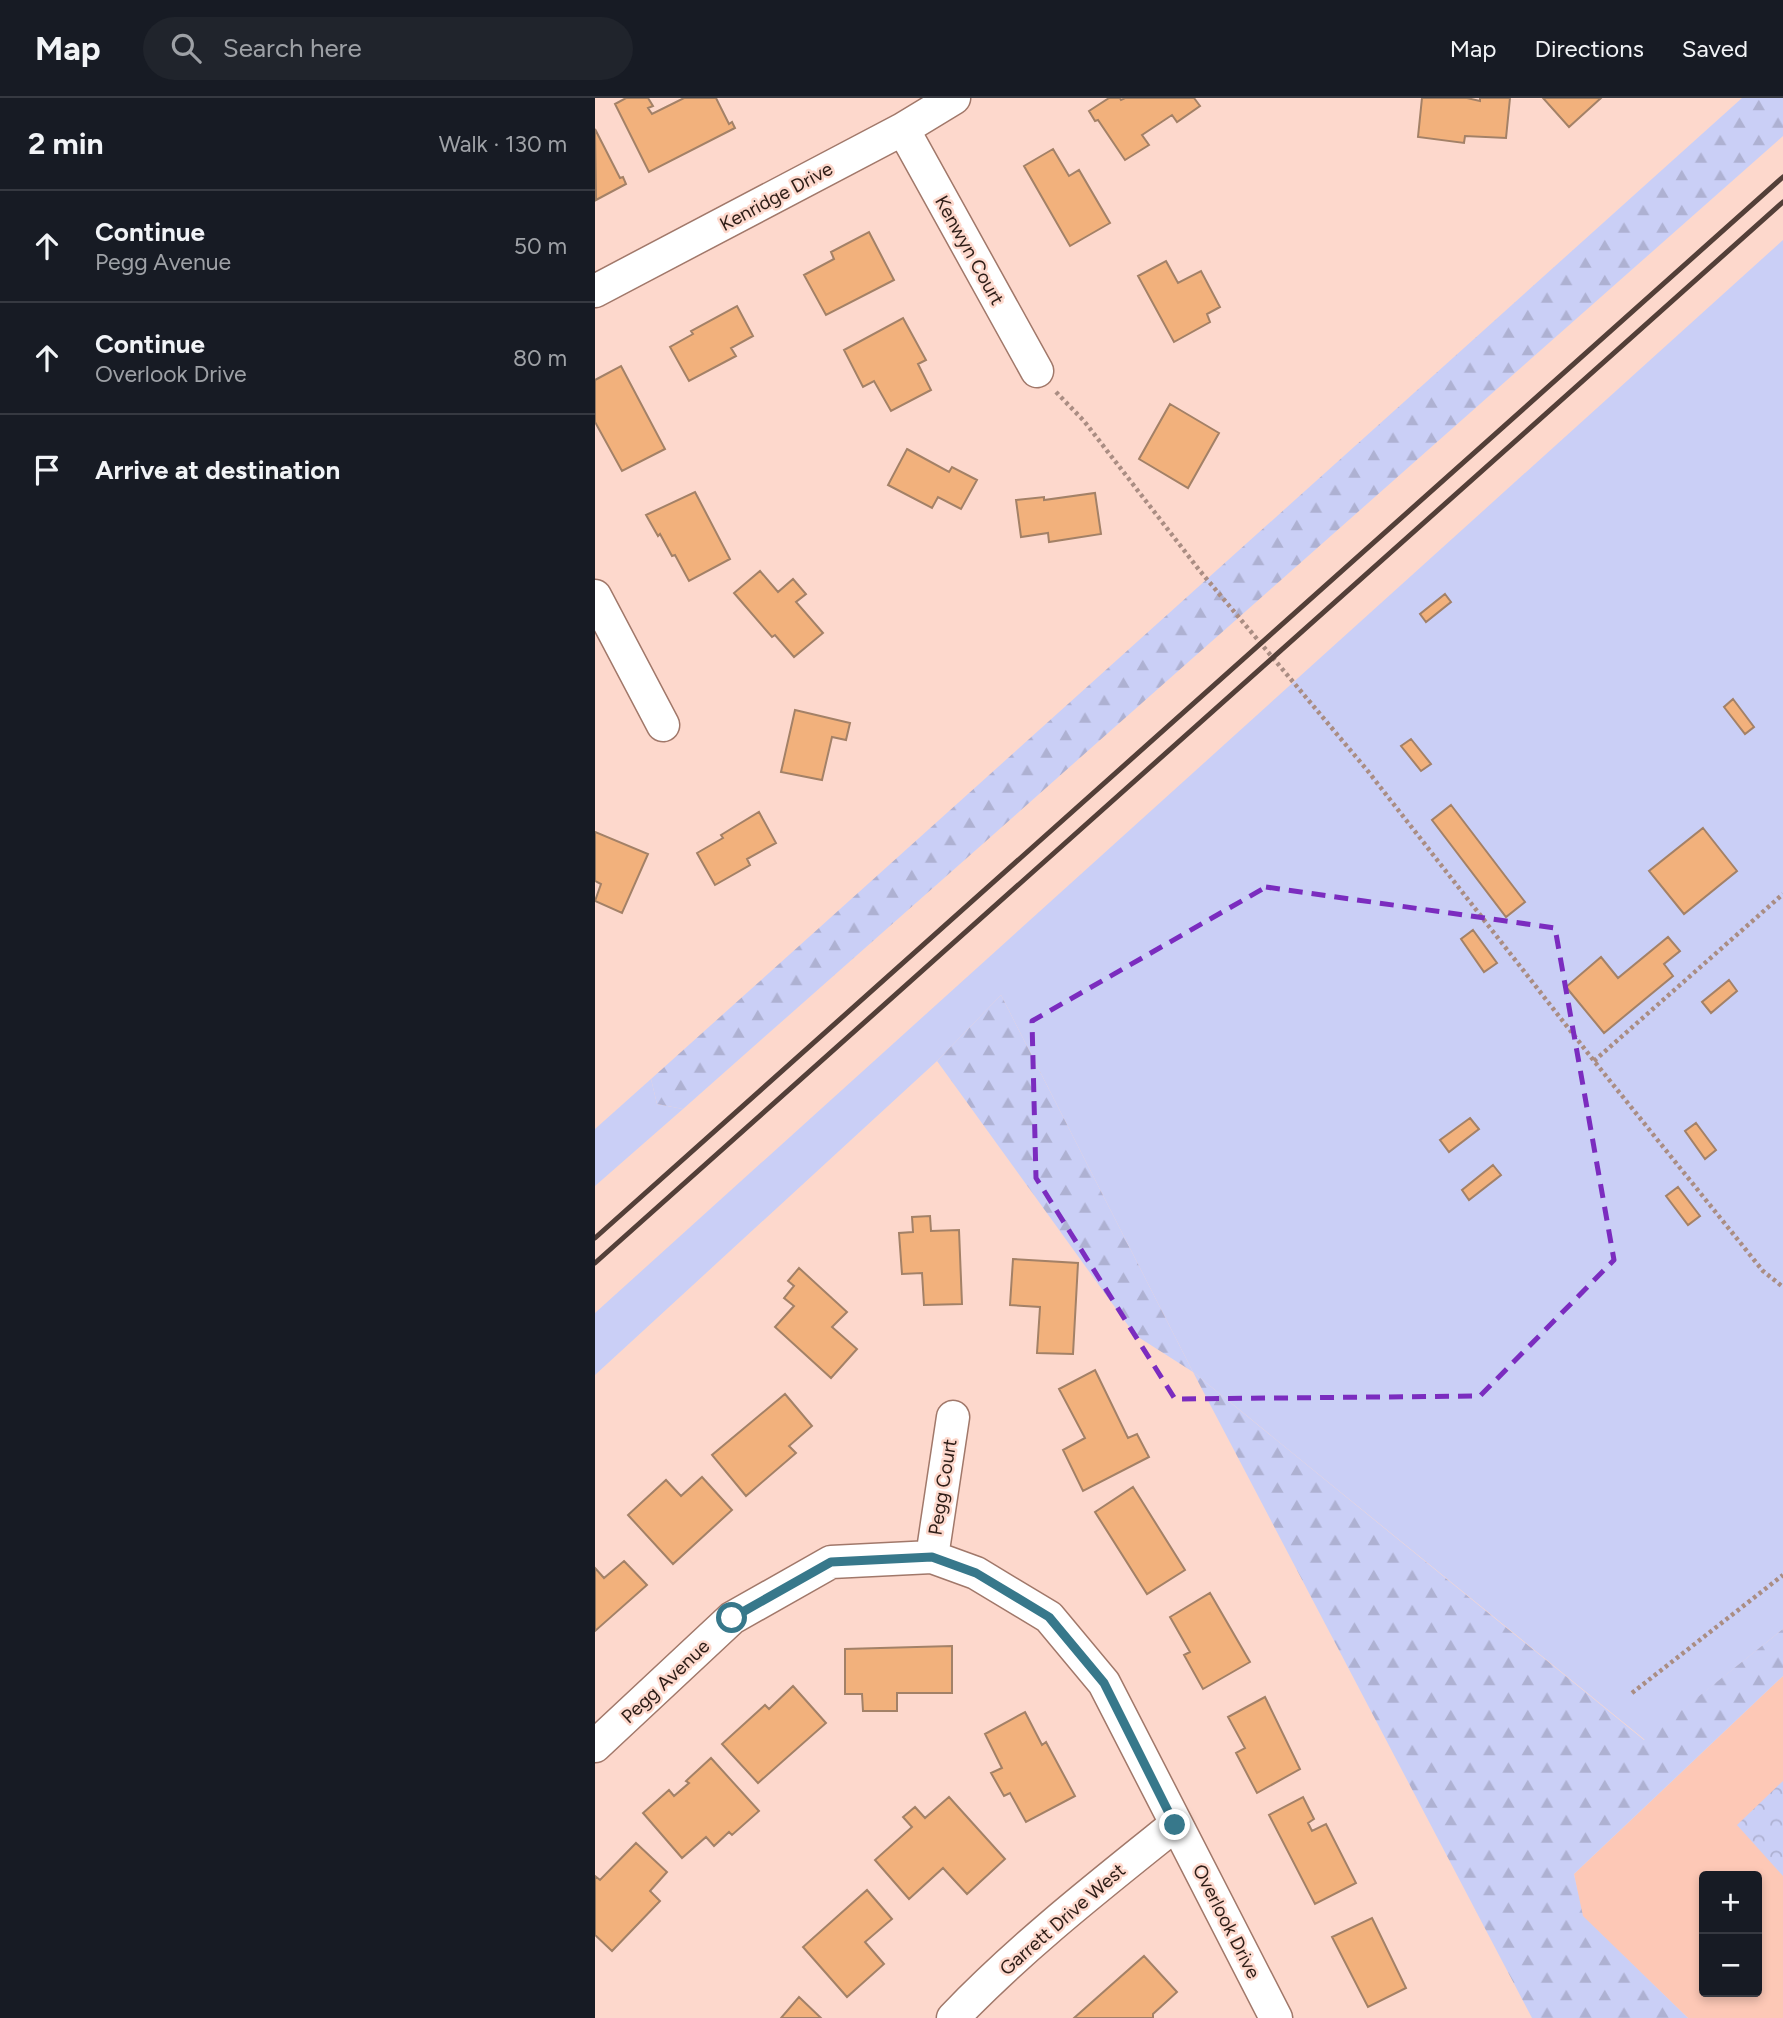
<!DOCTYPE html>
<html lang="en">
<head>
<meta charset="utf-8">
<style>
	:root { --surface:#171b24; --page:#20242c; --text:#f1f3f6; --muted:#9ea1a6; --line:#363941 }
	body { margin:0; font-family:Figtree,sans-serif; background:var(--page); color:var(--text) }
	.controls { position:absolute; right:21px; bottom:21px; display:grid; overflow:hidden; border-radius:7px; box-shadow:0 4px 10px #0003 }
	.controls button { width:63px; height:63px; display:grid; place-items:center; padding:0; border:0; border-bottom:2px solid var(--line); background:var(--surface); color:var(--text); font:35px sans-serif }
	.stop { position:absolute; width:21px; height:21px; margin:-16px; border:5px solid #37788b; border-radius:50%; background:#fff }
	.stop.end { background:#37788b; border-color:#fff; box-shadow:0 2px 7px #0008 }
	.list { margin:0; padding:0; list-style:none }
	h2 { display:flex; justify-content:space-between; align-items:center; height:91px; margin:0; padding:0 28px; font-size:30px }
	h2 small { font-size:23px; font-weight:400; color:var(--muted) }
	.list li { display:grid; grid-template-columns:46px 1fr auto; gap:21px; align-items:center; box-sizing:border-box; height:112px; padding:0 28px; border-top:2px solid var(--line) }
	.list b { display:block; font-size:26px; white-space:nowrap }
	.list p { margin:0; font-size:23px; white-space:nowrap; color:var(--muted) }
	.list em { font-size:23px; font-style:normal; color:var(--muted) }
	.icon { flex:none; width:38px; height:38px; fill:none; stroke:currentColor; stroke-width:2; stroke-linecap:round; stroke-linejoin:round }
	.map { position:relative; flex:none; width:1188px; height:1920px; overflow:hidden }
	header { display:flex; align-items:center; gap:42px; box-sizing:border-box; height:98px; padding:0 35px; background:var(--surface); border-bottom:2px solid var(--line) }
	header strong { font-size:33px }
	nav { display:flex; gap:38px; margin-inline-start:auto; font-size:24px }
	.search { width:490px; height:63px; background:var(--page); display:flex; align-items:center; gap:18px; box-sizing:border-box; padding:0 24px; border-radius:38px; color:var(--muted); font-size:26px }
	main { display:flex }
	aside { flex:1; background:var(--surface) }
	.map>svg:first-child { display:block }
</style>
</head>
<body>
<header>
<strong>Map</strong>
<div class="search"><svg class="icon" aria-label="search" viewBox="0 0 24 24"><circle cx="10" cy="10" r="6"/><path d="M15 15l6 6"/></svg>Search here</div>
<nav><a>Map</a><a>Directions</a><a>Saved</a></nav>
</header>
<main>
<aside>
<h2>2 min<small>Walk · 130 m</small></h2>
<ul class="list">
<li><svg class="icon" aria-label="ahead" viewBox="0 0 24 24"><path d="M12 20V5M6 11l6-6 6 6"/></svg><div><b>Continue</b><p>Pegg Avenue</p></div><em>50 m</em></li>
<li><svg class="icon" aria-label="ahead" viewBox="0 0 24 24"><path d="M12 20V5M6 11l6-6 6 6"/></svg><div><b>Continue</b><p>Overlook Drive</p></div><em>80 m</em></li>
<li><svg class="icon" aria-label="arrive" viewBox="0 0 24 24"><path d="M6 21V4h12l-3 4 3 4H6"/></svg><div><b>Arrive at destination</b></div></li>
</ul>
</aside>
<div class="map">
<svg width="1188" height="1920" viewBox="0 0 1188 1920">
	<defs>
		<pattern id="forest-firs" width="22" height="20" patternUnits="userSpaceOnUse" patternTransform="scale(1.75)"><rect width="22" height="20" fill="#cacff6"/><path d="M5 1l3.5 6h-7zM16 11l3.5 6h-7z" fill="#aeb1d2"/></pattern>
		<pattern id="park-crowns" width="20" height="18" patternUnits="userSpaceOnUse" patternTransform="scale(1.75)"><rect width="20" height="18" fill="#cacff6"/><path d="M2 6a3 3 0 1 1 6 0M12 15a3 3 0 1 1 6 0" fill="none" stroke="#aeb1d2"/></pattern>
	</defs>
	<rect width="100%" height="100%" fill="#fdd8cc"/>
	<path fill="#fdc8b6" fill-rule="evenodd" d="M1188,1578V1920H1093L987,1818L979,1776ZM1109,1778H1162V1894H1109Z"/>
	<path fill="#cacff6" d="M1188,142V1531L1050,1642L598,1274L406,897L342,963L0,1277V1215Z
		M56,981L62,1006L88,1011L0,1088V1031Z"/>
	<path fill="url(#forest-firs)" d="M1147,0H1188V38L88,1011L62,1006L56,981Z
		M406,897L598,1274L1049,1642L1188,1531V1578L979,1776L988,1818L1093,1920H937L598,1274L540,1237L342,963Z"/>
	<path fill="url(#park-crowns)" d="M1188,1683V1778L1142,1727Z"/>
	<path fill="#f2b17c" stroke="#a38167" stroke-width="2" d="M31,0H53L58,8L53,10L57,16L89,0H121L134,26L137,24L140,30L54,74L20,6Z
		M514,0H525L526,2L530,0H599L605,8L582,24L577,17L547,37L554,47L530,62L503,22L500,23L494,13Z
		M827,0H872L885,3V0H915L911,40L870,38L869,45L823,39Z
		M948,0H1006L974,29Z
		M0,31L25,80L28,79L31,86L1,102Z
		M458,51L474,78L484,72L515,125L475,148L429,68Z
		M274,134L299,182L231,217L209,177L239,161L236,154Z
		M571,163L583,185L606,173L625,209L612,216L615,224L579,244L543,178Z
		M142,208L158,238L136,250L141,258L94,283L75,249L98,236L96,233Z
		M308,220L331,262L323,266L336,292L296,313L279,283L268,289L249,252Z
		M26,268L70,351L27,373L0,324V282Z
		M575,306L624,335L593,390L544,361Z
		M312,351L354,374L357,369L382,382L366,411L343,399L337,410L293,387Z
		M100,394L135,461L94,483L80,457L77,458L65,436L63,438L51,417Z
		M500,395L506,436L454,444L453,435L426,439L421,402L449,399V402Z
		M165,473L183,494L198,481L211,496L201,504L228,535L199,559L180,537L177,539L139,495Z
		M850,496L856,504L831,524L825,516Z
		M1138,601L1159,629L1150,636L1129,609Z
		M200,612L255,625L251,642L237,639L227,682L186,674Z
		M816,641L836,666L826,673L806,648Z
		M856,707L930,804L911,819L837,722Z
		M164,714L181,745L152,761L155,767L120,787L102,755L128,740L126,737Z
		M1108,730L1142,773L1089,816L1054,773Z
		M0,734L53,756L27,815L0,803L6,786L0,783Z
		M878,832L902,865L889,874L866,841Z
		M1073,839L1085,853L1069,866L1078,878L1009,935L971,889L1006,859L1023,880Z
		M1134,882L1142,893L1116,915L1107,904Z
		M875,1020L884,1031L854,1054L845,1042Z
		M1101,1025L1121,1052L1110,1061L1090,1033Z
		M898,1067L906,1077L874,1102L867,1092Z
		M1083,1089L1105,1118L1093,1127L1071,1098Z
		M335,1118L336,1133L364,1132L367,1206L329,1207L327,1175L307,1176L304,1135L318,1134L317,1119Z
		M418,1161L483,1165L478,1256L442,1255L445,1209L415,1207Z
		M204,1170L252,1214L237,1229L262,1251L236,1280L180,1229L199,1208L189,1200L199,1188L193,1183Z
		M500,1272L533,1340L542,1336L554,1359L488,1393L468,1352L490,1340L464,1291Z
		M190,1296L217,1328L194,1348L201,1355L151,1398L117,1357Z
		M107,1379L137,1412L78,1466L33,1417L71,1382L86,1398Z
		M538,1389L590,1472L552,1496L500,1414Z
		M29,1463L52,1487L0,1533V1470L9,1480Z
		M615,1495L655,1564L608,1591L589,1557L595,1554L575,1519Z
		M357,1548V1595H302V1613H268L267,1596H250V1551Z
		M198,1588L231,1625L163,1685L127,1646L170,1607L174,1611Z
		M670,1599L705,1671L662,1695L641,1655L650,1650L633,1619Z
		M430,1614L447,1647L451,1644L480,1698L431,1724L415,1695L409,1698L396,1675L407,1670L390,1636Z
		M116,1660L164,1713L137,1737L134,1734L119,1748L111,1739L87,1760L48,1715L74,1692L79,1698L94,1685L91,1683Z
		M354,1699L410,1761L372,1796L348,1770L314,1801L280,1762L317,1729L308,1719L320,1709L330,1720Z
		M708,1699L719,1721L713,1725L717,1733L731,1726L761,1785L720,1806L674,1717Z
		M41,1745L72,1774L55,1793L65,1803L17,1853L0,1837V1778L5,1782Z
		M272,1792L297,1821L270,1844L289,1866L252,1899L208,1849Z
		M777,1820L811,1890L773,1909L737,1839Z
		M549,1858L582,1894L558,1916V1920H479Z
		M204,1899L226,1920H186Z"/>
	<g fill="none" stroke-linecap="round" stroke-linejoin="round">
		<g stroke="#a1786a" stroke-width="35">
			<path id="minor" d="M308,31L442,273
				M0,193L308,31L359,0
				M0,498L68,627
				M337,1459L358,1319
				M0,1648L137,1520L236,1464L337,1459L381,1475L454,1519L509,1585L681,1920
				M358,1920C426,1849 504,1788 580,1727"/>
		</g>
		<path stroke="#aa8d83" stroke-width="4.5" stroke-dasharray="3.5 3.5" stroke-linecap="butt" d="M461,294L489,323L605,473L772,672L999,963L1168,1173L1188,1189
			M999,963L1188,796
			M1037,1595L1188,1477"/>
		<use href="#minor" stroke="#fff" stroke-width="32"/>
		<path stroke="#533f38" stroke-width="5" d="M0,1140L1188,79
			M0,1165L1188,104"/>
	</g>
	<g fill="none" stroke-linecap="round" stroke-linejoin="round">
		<path stroke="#37788b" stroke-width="9" d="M137,1520L236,1464L337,1459L381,1475L454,1519L509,1585L580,1727"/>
	</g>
	<path fill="none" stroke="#7b2cbf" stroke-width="5" stroke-dasharray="14 9" stroke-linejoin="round" d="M671,789L960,830L1019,1162L885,1298L580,1301L441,1080L437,923Z"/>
	<g text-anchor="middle" stroke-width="5" stroke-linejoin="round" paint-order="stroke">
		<g font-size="19" fill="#2d1d17" stroke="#fdd8cc">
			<text transform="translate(181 98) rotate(-28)" y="7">Kenridge Drive</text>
			<text transform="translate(375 152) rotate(61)" y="7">Kenwyn Court</text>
			<text transform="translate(347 1389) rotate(-81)" y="7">Pegg Court</text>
			<text transform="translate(70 1583) rotate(-43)" y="7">Pegg Avenue</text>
			<text transform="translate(467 1821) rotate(-41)" y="7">Garrett Drive West</text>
			<text transform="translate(632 1823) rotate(63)" y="7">Overlook Drive</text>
		</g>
	</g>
</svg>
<div class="controls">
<button>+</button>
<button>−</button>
</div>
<div class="stop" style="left:137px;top:1520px"></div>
<div class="stop end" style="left:580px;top:1727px"></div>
</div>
</main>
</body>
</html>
